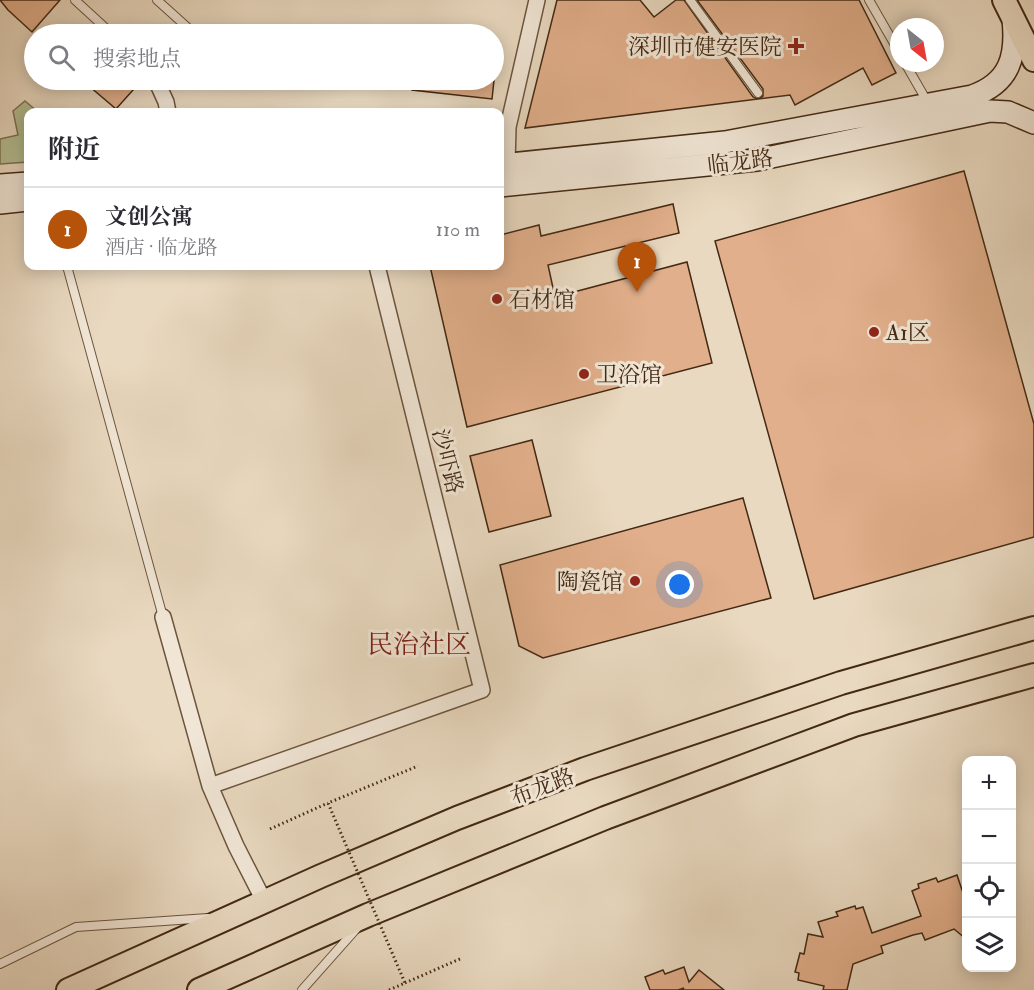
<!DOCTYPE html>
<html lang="zh">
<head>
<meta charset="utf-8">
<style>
	:root { --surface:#fff; --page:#f2f2f3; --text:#2b2b33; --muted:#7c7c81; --line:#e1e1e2; --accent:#b45309 }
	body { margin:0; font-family:"IM FELL Double Pica","Noto Serif SC",serif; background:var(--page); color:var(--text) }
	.controls { position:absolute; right:18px; bottom:18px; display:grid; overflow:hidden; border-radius:12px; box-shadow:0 3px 15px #0003 }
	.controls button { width:54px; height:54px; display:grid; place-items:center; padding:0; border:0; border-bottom:2px solid var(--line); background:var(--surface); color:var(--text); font:30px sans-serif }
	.compass { position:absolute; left:890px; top:18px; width:54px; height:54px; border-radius:50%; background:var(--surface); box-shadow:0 3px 15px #0003; rotate:149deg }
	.you { position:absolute; left:680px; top:585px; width:21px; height:21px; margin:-15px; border:4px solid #fff; border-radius:50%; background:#1a73e8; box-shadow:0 0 0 9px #1a73e833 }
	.badge { display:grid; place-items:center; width:39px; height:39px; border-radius:50%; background:var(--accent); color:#fff; font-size:20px; font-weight:700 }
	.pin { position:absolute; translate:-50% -50px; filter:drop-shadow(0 2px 3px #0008) }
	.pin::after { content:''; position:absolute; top:32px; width:21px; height:18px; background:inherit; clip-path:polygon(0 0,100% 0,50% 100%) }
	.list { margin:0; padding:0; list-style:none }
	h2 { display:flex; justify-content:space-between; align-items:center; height:78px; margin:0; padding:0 24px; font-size:26px }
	h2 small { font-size:20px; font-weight:400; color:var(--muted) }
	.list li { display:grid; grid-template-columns:39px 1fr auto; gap:18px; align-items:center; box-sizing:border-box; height:84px; padding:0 24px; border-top:2px solid var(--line) }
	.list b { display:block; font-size:22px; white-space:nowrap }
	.list p { margin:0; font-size:20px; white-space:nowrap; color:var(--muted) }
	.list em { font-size:20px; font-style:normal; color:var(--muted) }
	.icon { flex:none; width:33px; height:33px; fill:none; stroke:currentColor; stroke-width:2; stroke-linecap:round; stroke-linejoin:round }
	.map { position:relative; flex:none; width:1034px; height:990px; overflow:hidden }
	.search { position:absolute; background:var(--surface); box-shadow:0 3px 15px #0003; left:24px; top:24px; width:480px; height:66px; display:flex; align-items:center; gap:15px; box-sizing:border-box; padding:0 21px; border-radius:33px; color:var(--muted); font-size:22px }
	.panel { position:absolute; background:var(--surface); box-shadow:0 3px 15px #0003; left:24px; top:108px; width:480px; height:162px; border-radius:12px }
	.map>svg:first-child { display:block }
</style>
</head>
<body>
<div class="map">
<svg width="1034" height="990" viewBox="0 0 1034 990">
	<rect width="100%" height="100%" fill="#e9d9c0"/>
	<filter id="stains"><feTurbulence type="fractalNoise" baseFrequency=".00333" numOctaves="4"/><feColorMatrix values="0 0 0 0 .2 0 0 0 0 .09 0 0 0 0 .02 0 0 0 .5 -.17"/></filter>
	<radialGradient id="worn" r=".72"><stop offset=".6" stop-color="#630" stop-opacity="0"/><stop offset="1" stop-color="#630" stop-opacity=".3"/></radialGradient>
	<path fill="#b5bf93" stroke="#7c7453" stroke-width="1.5" d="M25,101L38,112H28V162L0,164V139L18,135L13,111Z"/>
	<path fill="#e1af8b" stroke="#432913" stroke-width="1.5" d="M0,0H60L32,32L8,10Z
		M557,0H640L654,17L676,0H684L753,97L758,99L763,96V89L697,0H859L896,73L872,85L863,68L795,105L790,95L525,128Z
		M82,80H142L116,109Z
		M413,80H494L492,99L412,90Z
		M964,171L1034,424V537L814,599L715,241Z
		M673,204L679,233L548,265L555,297L687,262L712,363L467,427L430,266H500V235L539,225L541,236Z
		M532,440L551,516L489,532L470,456Z
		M743,498L771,598L543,658L519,646L500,565Z
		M957,875L962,890L966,884V939L954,929L925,940L922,933L913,935L881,946L883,953L853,964L847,990H823L824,986L798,980L799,973L795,972L800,953L804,954L808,934L823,937L818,922L838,916L836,912L855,906L856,909L863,907L872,933L921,916L912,891L919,888L918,884L936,878L938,882Z
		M684,967L689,982L699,970L724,990H682L684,988L678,990H650L645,977L663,970L665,974Z"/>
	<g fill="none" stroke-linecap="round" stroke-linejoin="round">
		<g stroke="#6c553e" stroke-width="10">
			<path id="service" d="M75,0L112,34
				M157,0L187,27L180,34
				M690,0L758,93
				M869,0L899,52
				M905,63L928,103
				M67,266L163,617
				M0,964L76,927L208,918
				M302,990L357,928"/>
		</g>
		<g stroke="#6c553e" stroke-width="18">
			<path id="minor" d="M156,80L166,102L168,112
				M507,164L508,127L537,0
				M163,617L210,786L236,846L264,901
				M210,786L482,690L377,266"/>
		</g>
		<g stroke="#432913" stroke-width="24">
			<path id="secondary" d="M500,165L725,142L972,96C1010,83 1017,56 1013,19
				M0,185L28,183
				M500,186L757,160L990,111L1008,112L1034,123
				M0,203L28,200"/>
		</g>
		<g stroke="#432913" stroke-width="26">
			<path id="primary" d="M1004,0L1034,60
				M68,990L321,876L457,818L585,769L841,683L1034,628
				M199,990L368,915L605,818L854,725L1034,675"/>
		</g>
		<path stroke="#432913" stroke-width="3" stroke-dasharray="1.5 3" stroke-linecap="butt" d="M270,829L328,803
			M405,983L462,958"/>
		<use href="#service" stroke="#f1e6d6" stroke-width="8"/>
		<use href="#minor" stroke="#f1e6d6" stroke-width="15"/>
		<use href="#secondary" stroke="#f1e6d6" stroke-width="21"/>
		<use href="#primary" stroke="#e9d9c0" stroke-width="22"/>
		<path stroke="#432913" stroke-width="3" stroke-dasharray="1.5 3" stroke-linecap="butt" d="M389,990L405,983L328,803L418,766"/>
	</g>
	<g fill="#8f2418" stroke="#f1e6d6" stroke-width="2">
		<path d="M793 37h6v6h6v6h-6v6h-6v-6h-6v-6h6z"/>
		<circle cx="497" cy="299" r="6"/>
		<circle cx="874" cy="332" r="6"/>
		<circle cx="584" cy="374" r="6"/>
		<circle cx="635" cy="581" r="6"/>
	</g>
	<g text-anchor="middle" stroke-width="6" stroke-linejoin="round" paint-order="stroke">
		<g font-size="22" fill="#432913" stroke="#f1e6d6" text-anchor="start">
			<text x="782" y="54" text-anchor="end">深圳市健安医院</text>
			<text x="509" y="307">石材馆</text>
			<text x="886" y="340">A1区</text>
			<text x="596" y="382">卫浴馆</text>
			<text x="623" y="589" text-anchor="end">陶瓷馆</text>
		</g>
		<g font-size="22" fill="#432913" stroke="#f1e6d6">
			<text transform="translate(740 161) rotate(-7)" y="8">临龙路</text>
			<text transform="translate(448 461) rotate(76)" y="8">沙吓路</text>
			<text transform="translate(542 786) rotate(-21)" y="8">布龙路</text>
		</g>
		<g font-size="26" fill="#7a1f14" stroke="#f1e6d6">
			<text x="419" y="653">民治社区</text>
		</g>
	</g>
	<rect width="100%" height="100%" filter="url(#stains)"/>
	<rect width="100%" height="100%" fill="url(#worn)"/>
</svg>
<div class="controls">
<button>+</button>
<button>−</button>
<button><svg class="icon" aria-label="locate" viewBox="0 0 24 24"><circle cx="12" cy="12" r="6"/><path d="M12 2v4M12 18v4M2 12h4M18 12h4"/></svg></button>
<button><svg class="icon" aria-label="layers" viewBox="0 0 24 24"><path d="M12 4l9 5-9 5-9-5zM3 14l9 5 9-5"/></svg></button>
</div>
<svg class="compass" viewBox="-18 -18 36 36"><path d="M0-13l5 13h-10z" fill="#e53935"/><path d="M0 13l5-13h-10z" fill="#7c7c81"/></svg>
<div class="you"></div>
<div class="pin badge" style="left:637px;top:292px">1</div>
<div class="search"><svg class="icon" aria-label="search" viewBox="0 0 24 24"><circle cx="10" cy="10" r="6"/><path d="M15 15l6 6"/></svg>搜索地点</div>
<section class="panel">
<h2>附近<small></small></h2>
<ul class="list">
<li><span class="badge">1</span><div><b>文创公寓</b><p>酒店 · 临龙路</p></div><em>110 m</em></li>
</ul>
</section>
</div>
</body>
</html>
